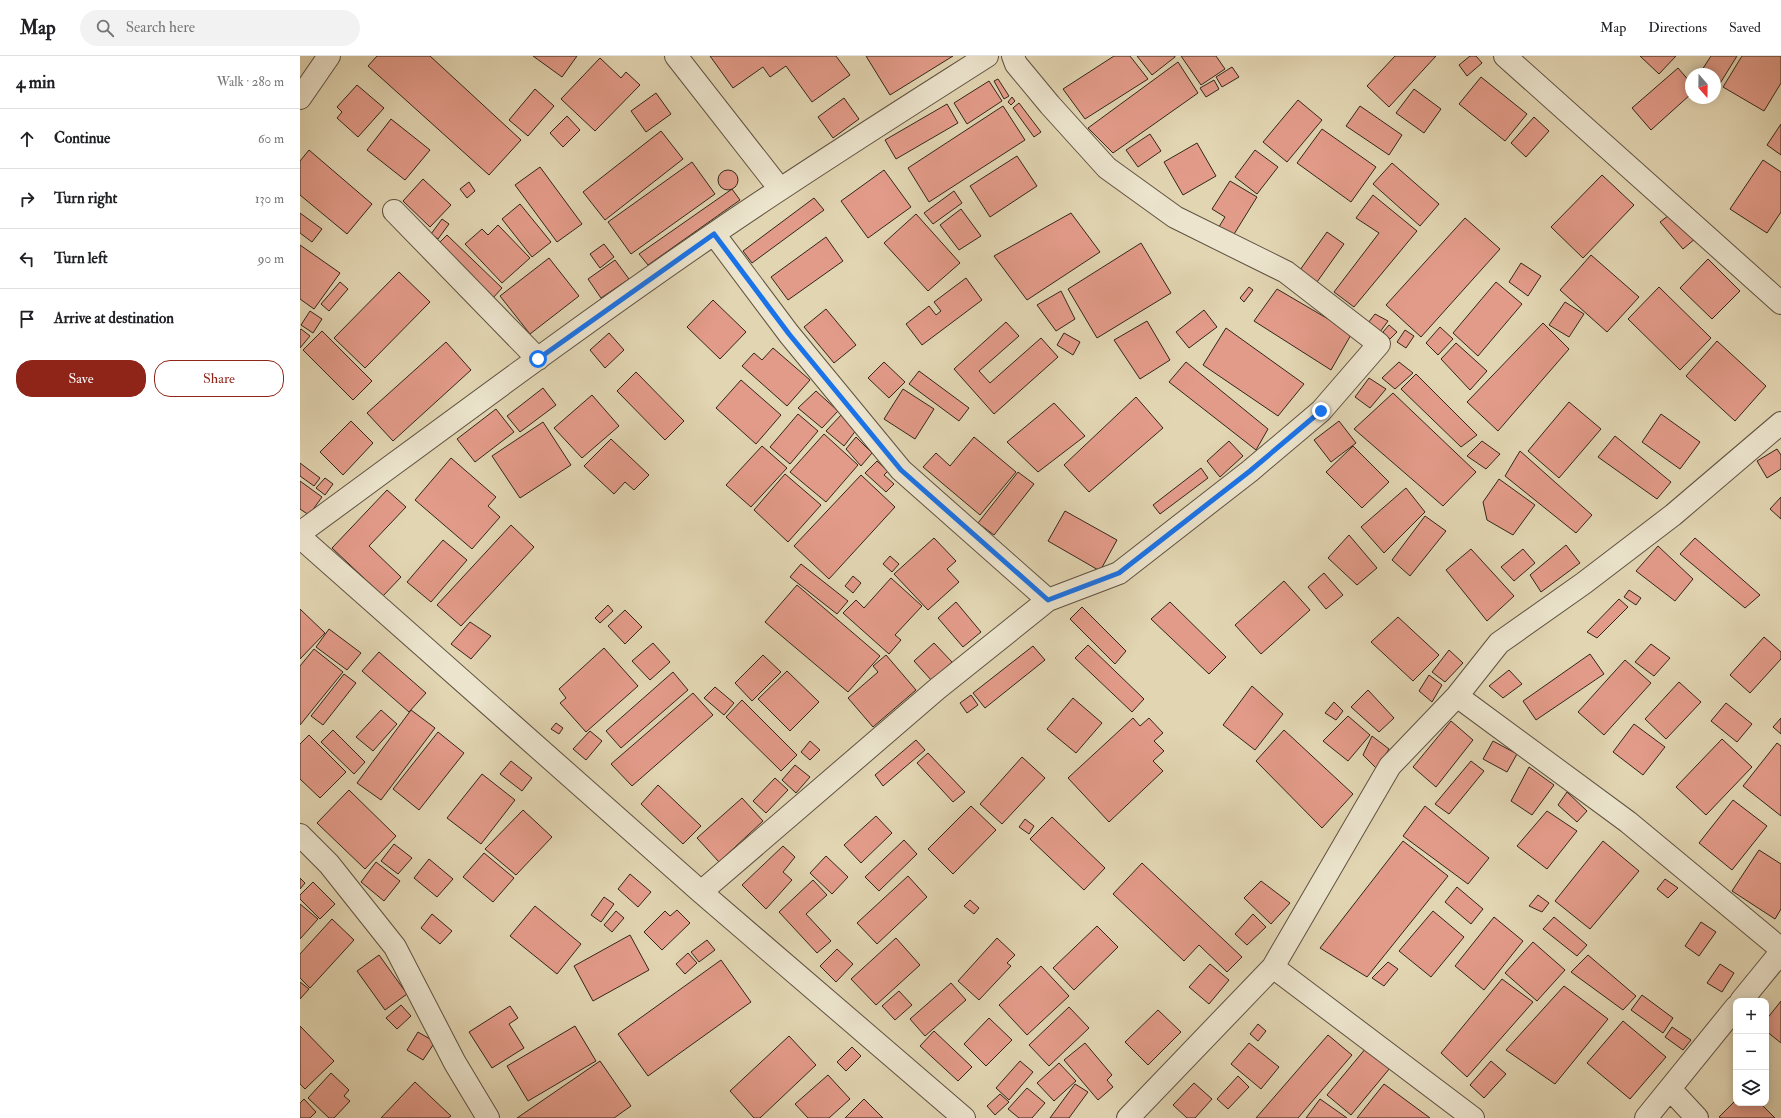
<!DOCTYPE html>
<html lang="en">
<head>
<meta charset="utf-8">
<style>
	:root { --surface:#fff; --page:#f2f2f2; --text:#202124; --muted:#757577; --line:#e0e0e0; --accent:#8f2418 }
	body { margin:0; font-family:"IM FELL Double Pica",serif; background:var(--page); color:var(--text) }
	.controls { position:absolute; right:12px; bottom:12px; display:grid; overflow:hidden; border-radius:8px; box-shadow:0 2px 10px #0003 }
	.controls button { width:36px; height:36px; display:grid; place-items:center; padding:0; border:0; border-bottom:1px solid var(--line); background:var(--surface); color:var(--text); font:20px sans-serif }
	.compass { position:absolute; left:1385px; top:12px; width:36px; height:36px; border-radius:50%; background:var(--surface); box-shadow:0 2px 10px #0003; rotate:160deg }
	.stop { position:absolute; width:12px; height:12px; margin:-9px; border:3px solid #1a73e8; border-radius:50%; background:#fff }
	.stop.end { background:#1a73e8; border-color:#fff; box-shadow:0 1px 4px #0008 }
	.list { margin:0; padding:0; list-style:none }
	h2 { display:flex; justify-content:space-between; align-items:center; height:52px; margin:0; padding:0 16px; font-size:17px }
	h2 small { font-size:13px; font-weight:400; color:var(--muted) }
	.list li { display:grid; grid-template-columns:26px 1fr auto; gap:12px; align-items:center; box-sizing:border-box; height:60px; padding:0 16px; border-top:1px solid var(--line) }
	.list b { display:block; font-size:15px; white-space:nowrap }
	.list em { font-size:13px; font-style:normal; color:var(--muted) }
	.actions { display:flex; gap:8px; padding:12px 16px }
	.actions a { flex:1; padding:9px 0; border:1px solid var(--accent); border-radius:16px; text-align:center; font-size:14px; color:var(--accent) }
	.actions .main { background:var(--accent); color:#fff }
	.icon { flex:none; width:22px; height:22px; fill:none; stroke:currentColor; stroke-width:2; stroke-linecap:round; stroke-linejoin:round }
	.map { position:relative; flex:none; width:1481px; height:1062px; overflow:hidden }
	header { display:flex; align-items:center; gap:24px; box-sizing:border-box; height:56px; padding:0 20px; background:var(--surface); border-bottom:1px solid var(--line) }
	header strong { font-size:19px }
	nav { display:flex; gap:22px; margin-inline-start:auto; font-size:14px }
	.search { width:280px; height:36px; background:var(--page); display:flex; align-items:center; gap:10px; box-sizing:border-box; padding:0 14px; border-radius:22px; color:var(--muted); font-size:15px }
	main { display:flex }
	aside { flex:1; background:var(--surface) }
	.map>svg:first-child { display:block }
</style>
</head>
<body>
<header>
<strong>Map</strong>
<div class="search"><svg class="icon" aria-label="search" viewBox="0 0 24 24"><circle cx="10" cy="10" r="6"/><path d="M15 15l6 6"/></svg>Search here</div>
<nav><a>Map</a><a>Directions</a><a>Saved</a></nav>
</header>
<main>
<aside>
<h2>4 min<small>Walk · 280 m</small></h2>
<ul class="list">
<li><svg class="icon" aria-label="ahead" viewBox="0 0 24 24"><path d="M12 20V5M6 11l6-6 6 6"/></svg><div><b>Continue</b></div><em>60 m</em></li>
<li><svg class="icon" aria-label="right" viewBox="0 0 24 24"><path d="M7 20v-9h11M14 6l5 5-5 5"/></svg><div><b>Turn right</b></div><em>130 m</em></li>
<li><svg class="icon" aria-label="left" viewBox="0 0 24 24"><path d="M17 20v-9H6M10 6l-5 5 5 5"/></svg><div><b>Turn left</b></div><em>90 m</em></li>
<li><svg class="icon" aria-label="arrive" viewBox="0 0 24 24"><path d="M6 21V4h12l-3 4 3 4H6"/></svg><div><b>Arrive at destination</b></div></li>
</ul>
<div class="actions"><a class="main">Save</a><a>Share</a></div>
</aside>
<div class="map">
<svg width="1481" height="1062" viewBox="0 0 1481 1062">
	<rect width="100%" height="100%" fill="#e2d5b2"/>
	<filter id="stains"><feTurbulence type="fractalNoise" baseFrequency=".005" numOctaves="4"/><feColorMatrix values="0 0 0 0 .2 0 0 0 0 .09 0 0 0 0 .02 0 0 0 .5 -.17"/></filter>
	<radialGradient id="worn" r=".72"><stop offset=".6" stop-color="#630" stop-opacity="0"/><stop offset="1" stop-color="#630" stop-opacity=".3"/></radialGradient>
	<path fill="#e39b89" stroke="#33261b" d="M77,0H130L221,84L189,119L68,10Z
		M233,0H277L262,21Z
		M410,0H536L550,19L512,46L486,10L470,21L463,11L433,32Z
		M566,0H653L590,39Z
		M814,0H830L848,23L785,63L763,33Z
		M837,0H875V1L852,19Z
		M881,0H916L925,13L901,29Z
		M1095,0H1136L1089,51L1067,30Z
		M1170,0H1176L1182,7L1167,20L1159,9Z
		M1340,0H1376L1359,18Z
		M1411,0H1437L1419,29L1415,27V18L1400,17Z
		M1442,0H1481V27L1464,55L1423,31Z
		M300,2L321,22L326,16L340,29L295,75L261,43Z
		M878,6L898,37L813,97L788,72Z
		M932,11L939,21L922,31L916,21Z
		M1378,12L1391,27V38L1351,74L1332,52Z
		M1181,21L1227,58L1205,85L1159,48Z
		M698,23L709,40L704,43L694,25Z
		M914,24L919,33L906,41L900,32Z
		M689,25L702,45L667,68L654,47Z
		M57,29L84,52L58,81L37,62L42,56L37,51Z
		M235,33L254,50L228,80L209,64Z
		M1114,33L1141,53L1124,77L1096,57Z
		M356,37L371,58L346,76L331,55Z
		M712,41L715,45L711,49L708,46Z
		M544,42L559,63L533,82L518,61Z
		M998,44L1022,64L987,106L963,86Z
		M719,47L741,76L734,81L713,52Z
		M647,48L658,67L596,103L585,84Z
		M703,50L725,84L629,146L608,112Z
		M1060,50L1102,79L1089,99L1046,70Z
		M267,60L280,74L263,91L250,77Z
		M1234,61L1249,75L1226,101L1211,87Z
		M91,63L130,94L105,124L67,94Z
		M1481,68V99L1467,89Z
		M1022,73L1076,111L1051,146L997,107Z
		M361,75L383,103L305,164L283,136Z
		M850,78L861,95L838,111L826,94Z
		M897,87L916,120L883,139L864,106Z
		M9,94L72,148L47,178L0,139V105Z
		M955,94L978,111L957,138L935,121Z
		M717,100L737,130L690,161L670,130Z
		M1463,104L1481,116V156L1467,177L1430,153Z
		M392,106L415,138L331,198L308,166Z
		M1092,107L1139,148L1120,170L1073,128Z
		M240,111L282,168L257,186L215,129Z
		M584,114L611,151L568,182L541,145Z
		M418 124a10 10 0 1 1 20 0a10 10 0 1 1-20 0Z
		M1302,119L1334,149L1283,202L1251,171Z
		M123,123L151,149L130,171L103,145Z
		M930,125L957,141L931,183L917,174L925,161L912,153Z
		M169,126L175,135L167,142L160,133Z
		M432,133L440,144L348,209L339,198Z
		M654,135L662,147L633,168L624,157Z
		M1073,139L1117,175L1054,251L1034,236L1079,177L1056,162Z
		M514,142L524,154L452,207L443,195Z
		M220,148L251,186L232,201L202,163Z
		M661,153L681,180L659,194L640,169Z
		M1373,156L1396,182L1383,193L1360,166Z
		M0,157L22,173L12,186L0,177Z
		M771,157L800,196L727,244L694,200Z
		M616,158L660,207L628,235L584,187Z
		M1165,162L1200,193L1121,281L1086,249Z
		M142,163L149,168L138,183L131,178Z
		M198,169L230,202L202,227L165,188L182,173L188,179Z
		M1027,176L1044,188L1017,226L1000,214Z
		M147,179L202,232L192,243L136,190Z
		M526,181L543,205L488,244L471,221Z
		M841,187L871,237L797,282L768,233Z
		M304,188L314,201L300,212L290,198Z
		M0,189L40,217L14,253L0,243Z
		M1291,199L1339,241L1307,276L1260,234Z
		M249,202L279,240L230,278L200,240Z
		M1408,203L1440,235L1412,263L1380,232Z
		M315,204L329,223L301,242L288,223Z
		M1221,207L1241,220L1228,240L1209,226Z
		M99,216L130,246L65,312L34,282Z
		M666,222L682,244L622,289L606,268L629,250L636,259L641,255L634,246Z
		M40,226L48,233L29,255L21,248Z
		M1196,226L1222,248L1178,300L1153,277Z
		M949,231L953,234L944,246L940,242Z
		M1359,231L1411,282L1380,314L1328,263Z
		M977,233L1052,277L1031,314L954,265Z
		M761,235L775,263L756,275L737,249Z
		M413,244L446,276L420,303L387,271Z
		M1265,246L1284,258L1269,281L1249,269Z
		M526,253L556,289L534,307L504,271Z
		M904,254L917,271L889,292L876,276Z
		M10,255L22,263L13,277L1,269Z
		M1075,258L1088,265L1080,276L1068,267Z
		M847,265L870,304L840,323L814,284Z
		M706,266L719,280L679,315L690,327L741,282L758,301L694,358L654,313Z
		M1243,267L1269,293L1198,375L1167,346Z
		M1089,269L1097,276L1090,283L1083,276Z
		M1140,271L1153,283L1138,299L1126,287Z
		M926,272L1004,328L978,360L903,309Z
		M1,273L10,280L0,292V274Z
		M1105,274L1114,280L1106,292L1097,286Z
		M22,275L72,325L53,344L3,294Z
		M309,277L324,294L305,312L290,294Z
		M764,277L780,286L773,299L757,289Z
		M1417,285L1466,330L1435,365L1386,320Z
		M146,286L171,314L93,385L67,357Z
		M1156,287L1187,315L1170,334L1141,303Z
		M473,292L510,324L487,350L442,310L454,297L462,304Z
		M584,306L605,326L589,342L568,322Z
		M886,306L968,373L956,394L869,326Z
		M1099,306L1113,317L1095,333L1082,322Z
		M619,315L669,352L659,365L609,328Z
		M336,316L384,365L365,384L317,335Z
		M1116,318L1177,379L1161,391L1101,333Z
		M1069,322L1086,333L1070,352L1055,341Z
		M441,324L481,359L456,388L416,352Z
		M243,332L256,349L220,376L207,360Z
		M603,333L634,353L615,383L584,363Z
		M516,335L538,355L522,372L498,352Z
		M1093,337L1176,416L1143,450L1054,373Z
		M292,339L319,370L282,402L254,372Z
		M836,341L863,372L789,436L764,409Z
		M1269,346L1301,373L1259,422L1228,395Z
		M754,347L785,380L738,416L707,386Z
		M196,353L214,376L175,406L157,383Z
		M498,358L518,375L490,408L470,391Z
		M542,358L557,373L544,390L526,375Z
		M1361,358L1400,386L1380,413L1342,386Z
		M51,365L73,387L43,419L20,396Z
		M1039,365L1056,387L1031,406L1014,384Z
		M243,366L271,409L220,442L192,400Z
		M524,378L558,409L526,446L490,416Z
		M1315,380L1371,426L1357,443L1298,401Z
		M556,381L572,397L561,410L546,393Z
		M674,381L716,416L680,459L623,411L636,397L650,410Z
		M311,383L349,419L334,434L325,426L314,438L284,410Z
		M929,385L943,400L920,421L907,405Z
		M1182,385L1200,398L1186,413L1167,400Z
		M462,390L487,412L451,451L426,429Z
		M1053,390L1089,426L1062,452L1026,416Z
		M1477,393L1481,399V413L1467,422L1457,405Z
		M1220,395L1292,459L1276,477L1205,420Z
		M151,402L196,441L188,450L200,461L172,493L115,444Z
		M577,405L588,415L584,419L594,428L586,436L565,417Z
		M0,407L20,422L14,430L0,420Z
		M901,412L908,422L860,458L853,449Z
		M718,416L734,428L694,479L678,467Z
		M485,418L521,449L488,486L454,454Z
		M561,419L595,451L529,523L494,490Z
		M25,422L33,428L25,439L16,432Z
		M1199,423L1235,449L1213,479L1187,464L1183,446Z
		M0,425L22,441L9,459L0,453Z
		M1106,432L1125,456L1084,497L1061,471Z
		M87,434L106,451L69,490L101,521L83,540L32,492Z
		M1481,441V463L1470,453Z
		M765,455L817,484L800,515L748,485Z
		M1125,460L1146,475L1110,520L1092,504Z
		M211,469L234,491L161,570L137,549Z
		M1049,479L1077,512L1057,529L1028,502Z
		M634,482L656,505L647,513L659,526L628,554L594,518Z
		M1395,482L1460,539L1445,552L1380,498Z
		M143,484L167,504L131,546L107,526Z
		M1266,489L1280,507L1241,536L1230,519Z
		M1358,490L1393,523L1375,545L1336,515Z
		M1171,493L1214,540L1187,565L1146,514Z
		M1223,493L1235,507L1214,525L1201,511Z
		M590,500L599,508L592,516L583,508Z
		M501,508L548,545L537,558L490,521Z
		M1024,517L1043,539L1026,553L1008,531Z
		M553,520L561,527L553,537L545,530Z
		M591,522L622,550L595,579L601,584L589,598L543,557L556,544L564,552Z
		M984,525L1010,554L961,598L935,569Z
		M497,529L580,600L548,636L465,566Z
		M1329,534L1341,542L1336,549L1324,541Z
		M1319,543L1328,551L1297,582L1287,576Z
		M656,546L681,576L663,591L638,562Z
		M870,546L926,601L909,618L851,563Z
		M308,549L313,555L300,567L295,562Z
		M782,551L826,595L815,608L770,563Z
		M0,553L25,577L0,603Z
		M325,554L342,571L325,588L308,570Z
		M1098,561L1139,599L1113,625L1071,586Z
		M170,566L191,580L171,603L151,588Z
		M29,573L61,597L47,614L16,591Z
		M1464,581L1481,596V603L1450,637L1430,619Z
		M353,587L370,606L350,624L332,605Z
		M634,587L652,606L632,625L614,605Z
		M1351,588L1370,602L1354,620L1335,606Z
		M788,589L844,643L832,656L775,602Z
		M733,590L745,604L685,652L673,637Z
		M304,592L338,630L286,676L260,647L266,642L259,633Z
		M14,593L43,616L0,669V610Z
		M1149,594L1163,607L1145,626L1132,616Z
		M79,596L126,637L109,656L62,615Z
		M1290,598L1304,618L1236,664L1223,645Z
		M463,599L481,616L452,645L435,627Z
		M586,599L616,634L573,671L548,642L578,616L573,610Z
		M1325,604L1351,627L1304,679L1278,656Z
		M1209,614L1222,628L1203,642L1189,630Z
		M487,615L519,646L490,675L458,643Z
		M373,616L388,634L321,692L306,675Z
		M44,618L56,627L23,669L11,660Z
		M1129,619L1142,629L1132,646L1119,635Z
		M1379,626L1401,646L1366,683L1345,663Z
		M952,630L983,658L955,694L923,669Z
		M415,631L434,647L424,659L404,642Z
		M1068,634L1094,662L1079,676L1051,651Z
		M393,637L413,659L332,730L311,708Z
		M671,639L678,649L667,657L660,647Z
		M773,642L802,667L776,697L747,673Z
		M442,644L497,699L481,715L426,661Z
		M1034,646L1043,655L1036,664L1025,657Z
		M1426,647L1452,668L1437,686L1411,665Z
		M81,654L97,668L73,695L56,681Z
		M111,654L135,672L81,744L57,727Z
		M1048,660L1070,679L1048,705L1023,685Z
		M833,662L840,670L849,662L863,677L854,685L864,695L853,705L863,715L809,766L768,722Z
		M1481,662V678L1473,671Z
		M1151,665L1173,684L1136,731L1113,711Z
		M256,667L263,672L259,678L251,673Z
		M1334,668L1365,691L1343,719L1313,696Z
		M33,674L65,706L54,718L21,686Z
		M984,674L1053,738L1022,772L956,705Z
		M290,675L302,685L286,704L273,693Z
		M138,676L164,697L119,754L93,733Z
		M9,679L46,716L20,742L0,723V688Z
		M1072,680L1089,693L1077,713L1063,699Z
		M1422,683L1452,711L1406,759L1376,731Z
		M616,684L625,694L583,730L575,719Z
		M510,685L520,694L510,704L501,696Z
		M1193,685L1217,698L1207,716L1183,703Z
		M1477,687L1481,690V760L1443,730Z
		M628,697L665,736L653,746L617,707Z
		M722,701L745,722L702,768L680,748Z
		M211,705L232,722L222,735L200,718Z
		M1171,705L1184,715L1149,758L1135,748Z
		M495,709L510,721L496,737L482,724Z
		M1229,711L1254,729L1232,759L1211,745Z
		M182,718L215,744L181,788L147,762Z
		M475,722L488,734L466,757L453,745Z
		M358,729L401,770L383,788L341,748Z
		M49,734L96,780L65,813L17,767Z
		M1267,736L1287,755L1277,766L1258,749Z
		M442,742L463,765L419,806L397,782Z
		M1433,744L1467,770L1432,814L1399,787Z
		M671,750L696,774L653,818L628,793Z
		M1125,750L1189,802L1168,828L1103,780Z
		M223,754L252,781L216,819L185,793Z
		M1247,755L1277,775L1247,813L1217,790Z
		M576,760L592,777L561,807L544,789Z
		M752,761L805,812L784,834L730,783Z
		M725,763L734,770L729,778L719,771Z
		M604,784L617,798L579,835L565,821Z
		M1103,785L1148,820L1067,921L1020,892Z
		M1303,785L1339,815L1290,873L1255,845Z
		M94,788L112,802L98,818L81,805Z
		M483,790L495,801L483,816L492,824L466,853L442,829Z
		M1459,794L1481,808V853L1475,863L1432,835Z
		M184,797L214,822L193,846L163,821Z
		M526,800L548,821L532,838L510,817Z
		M129,803L153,823L137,841L114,822Z
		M76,806L100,825L84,845L61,826Z
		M842,807L942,901L927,916L899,889L884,905L813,838Z
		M330,818L351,836L338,851L318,833Z
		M608,820L627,841L577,888L557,867Z
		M0,822L5,827L0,833Z
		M1365,823L1378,832L1368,842L1357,833Z
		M513,824L527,839L506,858L531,885L517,897L479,856Z
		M961,825L990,847L971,868L944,842Z
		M13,826L35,848L20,863L0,843V839Z
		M1157,831L1183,853L1171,868L1145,846Z
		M1238,839L1249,847L1242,856L1229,850Z
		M304,841L314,848L301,866L291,859Z
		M670,844L679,852L674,858L664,850Z
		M0,848L18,863L0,883Z
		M235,850L281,888L257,918L210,880Z
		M377,854L390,867L362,894L344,876L365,855L370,860Z
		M316,855L324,862L312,876L304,869Z
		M1133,855L1164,881L1131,921L1099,895Z
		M132,858L152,875L140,888L121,872Z
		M953,858L966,871L947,889L935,878Z
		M1194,861L1223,885L1184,934L1155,910Z
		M1254,861L1287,889L1277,900L1243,873Z
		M32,863L54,884L10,932L0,922V898Z
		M1401,866L1416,876L1399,900L1385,890Z
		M797,870L818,891L774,934L753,912Z
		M330,879L349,914L293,945L274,910Z
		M596,882L620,909L576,949L551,923Z
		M697,882L715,899L707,907L711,910L679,944L658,925Z
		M407,884L415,894L399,906L391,896Z
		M1233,886L1265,914L1237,945L1205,917Z
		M537,893L553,908L536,926L520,910Z
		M388,897L397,907L385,918L376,908Z
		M79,899L107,938L85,954L57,915Z
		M1288,899L1336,940L1323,954L1271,916Z
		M421,904L451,946L348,1020L318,978Z
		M1088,906L1098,913L1084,930L1072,922Z
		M910,908L929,924L909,948L889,931Z
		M1420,908L1434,917L1422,936L1407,927Z
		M741,910L769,940L727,979L699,949Z
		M1202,923L1233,946L1167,1021L1141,997Z
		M0,926L9,933L0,943Z
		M651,927L666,944L625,980L610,963Z
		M1264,930L1308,963L1255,1028L1206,994Z
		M599,935L612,949L595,964L582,950Z
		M1342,939L1373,962L1363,977L1331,954Z
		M1481,945V987L1466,975V964Z
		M101,949L111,960L97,973L86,962Z
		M210,950L218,962L209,968L224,992L192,1012L169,976Z
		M769,951L789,972L749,1010L729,989Z
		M858,954L881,976L848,1009L825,986Z
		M689,962L712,984L686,1010L664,988Z
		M1323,965L1366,1001L1330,1043L1287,1007Z
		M958,968L966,975L958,985L950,978Z
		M0,970L34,1005L5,1033L0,1028Z
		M275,970L296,1005L228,1045L207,1010Z
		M1372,971L1391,984L1383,994L1365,981Z
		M634,975L672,1011L658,1025L620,990Z
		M118,976L135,986L123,1004L107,994Z
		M1028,979L1052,999L998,1062H956Z
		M489,980L516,1009L460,1062H454L430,1035Z
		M785,987L812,1019L807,1024L813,1031L798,1044L764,1004Z
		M949,987L979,1011L961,1033L931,1008Z
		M552,991L561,1000L546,1015L537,1006Z
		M1066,992L1090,1012L1051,1059L1027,1039Z
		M300,1005L331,1050L314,1062H217Z
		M720,1005L733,1016L709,1044L696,1032Z
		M1191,1005L1206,1018L1184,1042L1170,1029Z
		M759,1007L776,1025L754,1045L737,1027Z
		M31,1017L49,1034L44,1040L50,1045L34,1062H29L8,1042Z
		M528,1019L550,1043L529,1062H508L495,1048Z
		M938,1020L949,1031L928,1053L917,1043Z
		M115,1026L151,1060L148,1062H81Z
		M894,1027L912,1043L895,1062H887L873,1049Z
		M775,1028L788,1036L769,1062H750Z
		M1084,1028L1130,1062H1057Z
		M727,1032L745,1047L732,1062H719L708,1053Z
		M700,1038L709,1046L695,1059L687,1050Z
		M4,1043L16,1056L10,1062H0V1047Z
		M564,1043L583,1062H545Z
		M1020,1043L1047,1062H1006Z
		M1436,1044V1047H1460L1475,1062H1421L1419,1061Z"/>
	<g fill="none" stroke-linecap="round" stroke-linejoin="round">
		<g stroke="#5f5241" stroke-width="24">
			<path id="minor" d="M376,0L480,133
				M1205,0L1481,247
				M0,42L29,0
				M94,155L238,303
				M414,178L489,278L601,414L748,544
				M0,477C138,376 275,273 415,177C504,116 596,58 687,0
				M0,481L401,836L664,1062
				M1157,640L1328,766L1481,893
				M0,779L29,808L95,891L155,1007L188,1062
				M401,836L637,633L748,544L819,517L950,415L1021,355L1079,288L986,216L875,161L807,112L750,49L716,8L713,0
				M973,911L1173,1062
				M1441,945L1481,896
				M1370,1033L1397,1062
				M828,1062L973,911L1090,710L1157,640L1199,587L1284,527L1373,459L1481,367
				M1346,1062L1436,951"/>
		</g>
		<use href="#minor" stroke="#ece4cd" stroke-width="22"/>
	</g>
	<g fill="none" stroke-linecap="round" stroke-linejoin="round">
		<path stroke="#1a73e8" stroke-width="5" d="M238,303L414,178L489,278L601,414L748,544L819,517L950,415L1021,355"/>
	</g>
	<rect width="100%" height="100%" filter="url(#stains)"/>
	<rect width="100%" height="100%" fill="url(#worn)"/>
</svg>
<div class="controls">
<button>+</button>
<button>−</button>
<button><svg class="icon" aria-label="layers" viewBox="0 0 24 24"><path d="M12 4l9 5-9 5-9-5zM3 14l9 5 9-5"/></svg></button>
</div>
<svg class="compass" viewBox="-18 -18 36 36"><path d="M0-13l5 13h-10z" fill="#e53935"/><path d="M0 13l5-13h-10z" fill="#757577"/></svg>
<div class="stop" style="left:238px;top:303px"></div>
<div class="stop end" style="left:1021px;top:355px"></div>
</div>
</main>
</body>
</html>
